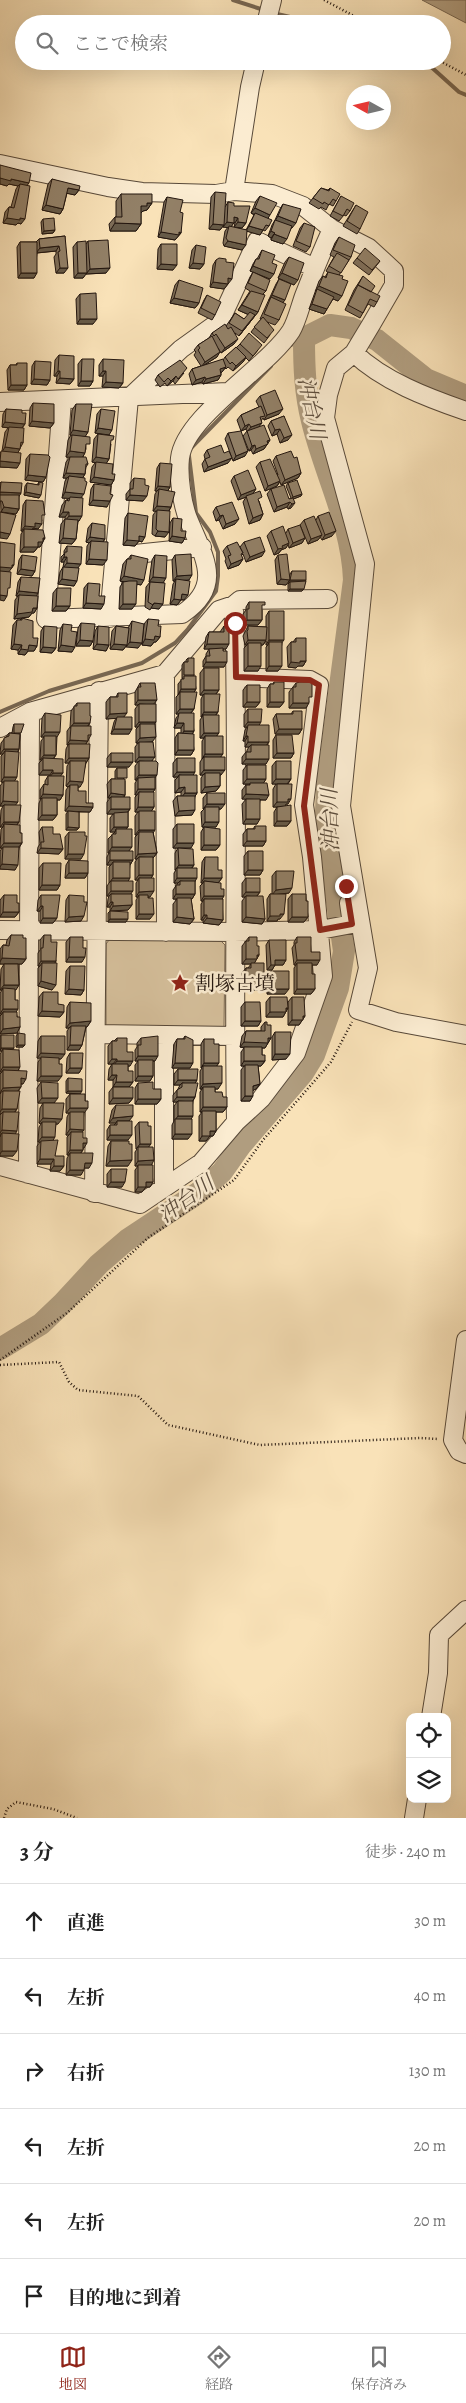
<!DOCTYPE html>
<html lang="ja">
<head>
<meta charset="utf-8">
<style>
	:root { --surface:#fff; --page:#f2f2f2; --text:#222; --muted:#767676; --line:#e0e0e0; --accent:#8f2418 }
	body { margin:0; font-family:Alegreya,"Noto Serif JP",serif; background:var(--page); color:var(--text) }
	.controls { position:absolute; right:15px; bottom:15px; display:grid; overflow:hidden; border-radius:10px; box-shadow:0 5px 20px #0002 }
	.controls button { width:45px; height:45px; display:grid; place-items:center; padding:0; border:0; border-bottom:1px solid var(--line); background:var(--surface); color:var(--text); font:25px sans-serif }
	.compass { position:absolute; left:346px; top:85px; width:45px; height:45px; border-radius:50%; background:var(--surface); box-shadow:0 5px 20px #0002; rotate:278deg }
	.stop { position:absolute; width:15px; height:15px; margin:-11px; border:4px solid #8f2418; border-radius:50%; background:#fff }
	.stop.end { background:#8f2418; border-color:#fff; box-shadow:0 1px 5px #0008 }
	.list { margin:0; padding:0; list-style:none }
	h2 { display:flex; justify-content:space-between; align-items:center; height:65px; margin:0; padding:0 20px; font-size:21px }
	h2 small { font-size:16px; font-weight:400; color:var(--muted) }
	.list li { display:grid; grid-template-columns:32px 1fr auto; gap:15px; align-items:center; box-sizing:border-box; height:75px; padding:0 20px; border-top:1px solid var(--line) }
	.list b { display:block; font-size:19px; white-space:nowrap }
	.list em { font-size:16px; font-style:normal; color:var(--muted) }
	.icon { flex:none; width:28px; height:28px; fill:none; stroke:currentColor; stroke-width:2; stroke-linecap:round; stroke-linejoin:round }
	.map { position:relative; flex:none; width:466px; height:1818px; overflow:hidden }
	.search { position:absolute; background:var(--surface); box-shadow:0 5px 20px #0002; left:15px; right:15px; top:15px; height:55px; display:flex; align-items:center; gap:12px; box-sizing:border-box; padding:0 18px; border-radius:28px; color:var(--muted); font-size:19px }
	.sheet { height:515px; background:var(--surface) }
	nav { display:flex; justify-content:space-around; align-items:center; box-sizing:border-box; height:70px; border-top:1px solid var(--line); background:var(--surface); font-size:14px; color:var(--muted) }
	nav a { display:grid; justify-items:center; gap:2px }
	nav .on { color:var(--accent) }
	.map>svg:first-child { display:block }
</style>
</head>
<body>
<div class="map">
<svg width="466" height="1818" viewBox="0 0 466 1818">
	<rect width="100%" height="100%" fill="#f9e2b8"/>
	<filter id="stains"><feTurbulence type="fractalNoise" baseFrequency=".004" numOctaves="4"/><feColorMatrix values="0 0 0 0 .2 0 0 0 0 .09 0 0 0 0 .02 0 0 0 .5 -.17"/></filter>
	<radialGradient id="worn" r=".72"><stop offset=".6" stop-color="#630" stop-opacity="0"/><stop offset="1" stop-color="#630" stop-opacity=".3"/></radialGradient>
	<path fill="#d5bf9b" stroke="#7c6a55" d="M109,940L221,941L225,945L224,1027L222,1029L109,1028L106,1025V944Z"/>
	<path fill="#b09d7f" stroke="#786752" d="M422,0H466V23Z"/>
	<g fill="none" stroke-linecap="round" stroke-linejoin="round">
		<path stroke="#786752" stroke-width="4" d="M233,0L264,10
			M273,13L320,24
			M413,61L429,65L459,92L466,95
			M291,345L295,340L304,338
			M192,447L271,366
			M0,712L49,691L142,663L175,643L188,629L216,591L218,576V552L210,532L196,513L189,456"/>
		<path stroke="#b09d7f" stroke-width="22" d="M0,1349L41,1324L63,1303L99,1264L127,1240L198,1193L222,1172L241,1145L303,1073L314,1055L338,988L344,951L330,852L326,812L327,785L354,580C352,524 325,475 312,421C305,393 304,367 304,338L330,325L351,328L377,340L426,379L466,396"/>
		<g stroke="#584939" stroke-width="20">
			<path id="minor" d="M266,24L272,0
				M0,164L108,187L142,192L216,194L234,191L272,194L303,206L332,229L369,248L394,271V285L372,323L354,353L336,368L328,395L325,418L365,564L341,806L368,968L358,1010L396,1022L466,1035
				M234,191L250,87L256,61
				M354,353C383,381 428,398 466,411
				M62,400L46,619L182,614C224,586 204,557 189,521C182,505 178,476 180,458C185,416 267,368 291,331C297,321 300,307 304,296C313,273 322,251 332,229
				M0,402L228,392
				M116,556L202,547
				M234,605C239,777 233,949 236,1122
				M109,618L129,398L181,349L220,321L257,241L315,268
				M165,674L166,932
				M0,728L30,712L165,674L219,610L234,605L240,600L328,599
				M0,930L234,932L320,930L352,924L349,903
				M96,1034L235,1036
				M0,1166L140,1204L201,1163L236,1122L261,1099L296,1053L323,976L312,857L304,805L319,685L310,680L236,677
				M28,1174L30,712
				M164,1188V1035
				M94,1193L99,691
				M466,1340L453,1440L459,1451L466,1454
				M431,1717L438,1673L439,1635L466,1610
				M414,1818L417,1799"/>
		</g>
		<path stroke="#23160f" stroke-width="2.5" stroke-dasharray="1 2.5" stroke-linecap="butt" d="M324,0L369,24
			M440,61L466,75
			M0,1360L67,1313L149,1237L234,1180L263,1140L331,1062L352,1022
			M0,1365L59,1362L69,1382L78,1390L138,1396L168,1425L260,1445L420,1438L438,1439
			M4,1818L7,1809L16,1802L53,1809L77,1818"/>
		<use href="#minor" stroke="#fbecd1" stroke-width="18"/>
	</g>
	<path fill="#7e6e59" stroke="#23160f" d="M0,165L27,185L21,224L18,223L16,225L3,223L5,212L9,207H11L16,189L18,186L9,184L7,186L0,184Z
		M52,179L79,190L75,195L67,193L63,209L60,214L42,210L48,184Z
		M321,188L328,190L330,188L336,201L333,206L329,204L326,210L321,207L319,209L309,203Z
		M215,192L225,207L228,202L234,206L246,223L242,228L234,227L235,223L234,222L231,227L246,230L254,215L251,213L256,201L260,196L268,219L269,226L265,231L263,230L260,235L247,231L242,250L224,246L223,243L225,231L228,227H223V226L220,230L209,229L211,197Z
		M121,194L152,203L147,210L143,211L141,213V224L136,231H110L109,224L115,217H116V201Z
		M341,196L350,211L346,216L344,215L339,221L330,216Z
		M167,197L180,212L181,233L175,240L158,237L164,202Z
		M283,204L292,228H291L283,244L271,240V238L268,236L272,225L275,220L280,209Z
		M356,205L360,229L357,234L343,226Z
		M43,219L55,230L53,233L42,234L41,222Z
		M304,223L310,247L306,252L293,246L300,228Z
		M65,236L64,273H56L54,257L56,254V251L37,253L34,278H18L17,247L20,242H36L39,239Z
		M339,237L351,257L339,275L342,279L338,301L333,299L324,314L309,309L319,281L323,276L325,277L328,272L329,273L326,271L334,257L330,255L335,243Z
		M88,241L106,273L86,274V273L83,278H74L73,247L77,242L86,244Z
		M161,244L173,270L157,269L158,249Z
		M196,245L204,264L200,269L189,268L192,250Z
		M262,250L272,263L270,279L250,271L253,264L256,259H257Z
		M289,257L294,285L290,283L283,303L279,320L275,325L267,322L270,335L264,343L251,332L261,319H260L276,284L279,279L278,278L285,262Z
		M357,258L380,261L369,275L353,263Z
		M216,260L226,262L228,284L224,289L210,287L213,265Z
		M253,272L266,291L263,294L258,312L239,336L235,333L234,344L221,353L218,348L217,357L204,365L223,360L225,357L237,347L240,344L258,350L249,361L246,358L243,362L233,371L228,367L226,369L225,368L222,372L221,373V375L218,380L203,384L202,382L192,385L189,374L192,369L201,366L194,355L196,352L194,350L198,345L209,338L212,333L226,326L235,313L244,319L249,315L238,310L250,291L245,288L250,277Z
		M363,276L377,302L374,307L368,304L360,318L345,310L354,290Z
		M179,280L199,303L195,308L170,303L175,285Z
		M80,294L93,324H77L76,299Z
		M207,295L215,315L212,320L198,313L204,300Z
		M59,355L74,379L70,384L56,383L57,376H54L55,360Z
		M82,359L93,381L90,386H78V364Z
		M103,359L123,383L119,388L102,387L103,376H99V365Z
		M35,361L50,380L47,385L31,384L32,366Z
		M17,363L27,385L24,390H8L7,370L10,365H16Z
		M184,373L175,384L173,381L167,386L165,383L160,387L155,380L158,375Z
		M260,396L279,414L264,420L263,418L261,421L259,426L270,440L264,449L253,454L251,450L249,451L243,436L247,431L246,429L241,431L237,420L241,415L259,407L256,401Z
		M33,403L54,423L50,428L29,426L30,408Z
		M76,404L88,432L85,436L86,449L83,457L88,464L86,467L85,474L83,477L79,521H78L76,539L72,544L59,543L61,524L65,519V517H59L62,505L66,500H67L69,498H62L65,481L67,478H63L66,462L70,457H73H66L68,440L71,435H70L72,410Z
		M6,409L22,413L25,424L22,428L23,443L18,452L17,468L0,467V453L2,451L5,432L8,428L2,427L3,414Z
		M101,409L109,435L95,433L97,414Z
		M284,416L288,440L280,443L277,434L272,436L268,426L271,421Z
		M228,433L245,456L233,461L225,439Z
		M98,434L111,444L109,459L106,463L114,480L111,485L90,482L92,467L95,463L92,462L94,439Z
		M207,450L228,463L204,472L202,464L205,459L204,455Z
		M30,454L46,477L43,482L25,480L26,459Z
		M276,456L294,458L301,473L298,478L281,485L280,482L277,486L265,491L256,467L260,462L278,475L273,461Z
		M160,463L170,487L168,490L171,507L169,511L165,537L155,536L152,534L153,515L156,511H153L155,494L157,491H155L157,468Z
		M234,476L256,489L252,494L259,501L263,514L260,520L249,524L243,502L246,497L238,500L231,481Z
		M134,478L143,501L126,500V494L130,489V483Z
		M1,482L21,493L19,496V509L16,514L1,512L0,483Z
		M39,482V498L24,495L25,486L27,483L37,485Z
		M288,483L302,494L301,496L293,499L291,508L288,509L287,507L274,512L267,494L271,489L289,499L291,498L286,486Z
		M94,484L107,507L89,505L91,489Z
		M26,500L42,520L38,529L33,528V530L45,538L40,547H38L34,552H20L21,534L23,531H21L23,505Z
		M216,507L235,524L223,529L219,520L216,521L213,512Z
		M128,513L142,542L139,541L135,546L123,545L125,518Z
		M318,516L332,536L322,540L320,537L318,540L308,544L300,525L304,520H316Z
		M173,518L185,538L182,543L169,541L170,523Z
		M92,523L105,539L103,542V565L86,564L87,546L89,543L86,542L88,528Z
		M288,529L305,538L302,543L289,548L288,544L286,548L281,550L279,553L274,555L267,536L271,531L286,533Z
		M244,542L262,556L246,562L243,554L241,556L243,559L239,565L228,569L225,561L226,559L223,551L227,546L243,553L240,547Z
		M67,546L78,568L74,586L58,584L60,572L63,567L64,562H61V557L64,554V551Z
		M22,555L35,571L32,576L17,574L19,560Z
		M131,555L141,585L137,584L132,609H119L120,587L123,582H125L120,581L123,564L127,559H128Z
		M155,555L163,583L159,609L151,608L150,610L145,607L146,587L150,582H149L152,560Z
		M175,555L189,580H184V600H181L177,605L170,604L173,584L175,581H173L172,560Z
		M278,555L289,577L290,574L292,571L306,580L302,591H288V584L290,582H288L289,581L286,585L277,584L275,560Z
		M21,577L36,596L37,608L34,613H32L29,617L14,619L15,600L18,596H16L18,582Z
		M88,583L99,596L101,609L83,608L84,588Z
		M57,588L70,606L66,611H52L53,593Z
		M249,602L262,610V620L258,625H243V614L246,610V607Z
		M269,611L282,643L278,671H266V647L268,645H266V641L263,645H261L258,671H244V648L247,645H245L243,636L248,626L266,627V616Z
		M22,618L37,646L34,651H28L25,655L18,654V650L11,649L13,625L17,620H20Z
		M148,619L158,626L160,637L156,642H154L151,646L142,645L144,624Z
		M132,621L138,648L126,646L123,650L110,649L112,631L116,626L128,628Z
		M81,623L93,641L90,646H76L78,628Z
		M63,624L71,631L72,652L58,651L60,630Z
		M44,626L56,648L52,653L40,652L41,631Z
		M98,626L109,645L106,651L93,649L95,631Z
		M224,626L226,649H223L224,667H203V661L206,656V654L209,649H204L206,637L209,632H220Z
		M296,638L306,661L303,666H298L296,668L288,667L287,647L291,642H293Z
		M188,658L194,675L196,689L194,692V709L191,713L194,731L192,734L194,750L191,755H175V738L178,733H181V728H174L176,718L179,714H176V697L178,695V684L183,678H182V665L184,662H186V660Z
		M204,668L219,690L216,694L218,712L216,715L217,736L221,757V775H220V786L216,791L201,793V778L203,775H200V762L202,759V741L204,738H200V720L202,717H201V699L203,695H200V673Z
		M274,682L284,702L280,707H267V689L270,684H273Z
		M140,683L154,704L152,761L155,777V789L153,792L154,807L151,811L153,832L157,853L153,858V875L151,878L150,897H148L150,919H136V900L138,897H136V883L138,880H135V862L137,859H135V837L137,835H135V816L138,812H135V797L137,795H135V783L137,780H135V766L138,762H135V747L138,743H136V729L138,727H135V709L138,705H135V692Z
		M296,683L309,701L306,708H289V692Z
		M247,685L260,702L256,707H243V690Z
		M118,693L124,717L129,734H111L114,722L116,718L106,719V702L110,697H116Z
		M77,703L90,723L88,726L91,735L86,744L89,758L86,763L80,787H78V791L86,803L93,807L90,812H79V828L77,830H66V814L68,811H65L66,790L68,787L66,786L67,766L69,763H65L66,749L68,745H67V731L70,727L71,711Z
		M248,709L269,742L267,745L266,764H242V757L246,752H247V750L249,747H245V741H243L245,730L247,727H244V714Z
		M293,711L302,729L299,734H275L273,719L276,714H291Z
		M45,713L57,737L56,755L54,758L63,773L60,776L63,795L60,800H57V815L53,820H38L39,803L41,799H40V790L44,784L45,785V781L48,776H50V775H39V763L42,760H40L41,741L44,737H41L42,718Z
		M14,724L20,735L19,749L18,752L14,781L15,805L19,822L17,825L20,833L22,843L19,848L15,870L0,869V851L2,848H0L1,829L3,827H0L1,810L3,806H0V786L3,782H1V756L3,754H0L1,743L9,733H12L13,727Z
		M276,735L294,753L291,758H273V740Z
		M111,753L129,767H107V758Z
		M177,758L193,775L197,793L195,796L192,815L175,816L173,801L177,796H181V792L175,793V780L178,777H173V763Z
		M276,761L291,779L288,784V804H286L285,806L291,821L287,826H274V812L277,807H273V789L276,784H272V766Z
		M247,765L266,779L263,783L266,800H260L257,824H243L242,804L246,799H249H242V790L246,785H249L250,784H243V770Z
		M117,768L125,781V795L124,797L130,809L128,812V827L126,829L129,851L133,860L130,865L128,881L131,894L132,905L128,910L110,911V907H107L108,899L109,896H107V886L109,883V867L111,865H107V857L109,853H108V839L115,832H110V818L113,814H107V802L110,798H108L107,784L111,779H115V771Z
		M207,793L221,809H219L216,827H204L220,845L216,850H201V832L204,827H202L201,812L204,809H203V798Z
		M177,824L191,848H185L194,865L192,868L195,881V894L192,899H191L194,919L190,924L173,922V904L177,899H173V890L178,883H174V873L176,870H175V853L178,848H173V829Z
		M255,826L266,841L263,846H243V834L247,829H253Z
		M42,827L53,834L63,849L59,854L37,853L38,847L40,844L39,832Z
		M69,832L81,859H65V837Z
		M248,851L263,870L260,875H244V856Z
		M205,857L218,870L222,878L218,883L222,899L223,920L219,925L203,923V920H201V904L203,901H201L200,886L203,883H201L202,862Z
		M69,860L88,873L85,878H65L66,865Z
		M43,863L60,885L57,890H39V868Z
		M276,871L289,893L281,894L280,919H278L277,921H267V899L270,894H272V876Z
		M246,878L260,892L257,896L265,919L262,924L242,922V901L245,897H242V883Z
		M292,894L306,901L308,917L304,922H288V899Z
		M4,895L17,903L19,912L15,917H0V900Z
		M41,895L57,918L53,923H40V911H37L38,900Z
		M69,895L81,921L65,922L66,900Z
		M110,911L126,922H108V913Z
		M11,935L23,938L26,959L22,964H18L19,985L15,990V1000L16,1012L20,1027L17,1033L0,1034V1016L2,1014H0V993L2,990H0L1,969L4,964H0V949L3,945H6L7,940Z
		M44,935L51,942L56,961L55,963L52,990L38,986V968L40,966H38V953L40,950V940Z
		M70,937L82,962H66V942Z
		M249,937L257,946L259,955L254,963L264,985L261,990H242V973L246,968H248L251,964H242V946Z
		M297,937L311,952L317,965H312V974L315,989L311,994H294V968L296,965H294L292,948L294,945V942Z
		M269,940L286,960L283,965H275L272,970H267L266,945Z
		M70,966L84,990L81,995L65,994L66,971Z
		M271,971L285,994H267V976Z
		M43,992L58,1004L64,1012L60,1017L38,1016L39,997Z
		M270,997L288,1008L283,1017H266V1002Z
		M292,997L305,1016L299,1025H288V1002Z
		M70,1002L91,1021L87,1027H86L82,1045L79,1050H67V1031L69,1028H66L67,1007Z
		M245,1002L261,1021L258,1026H241V1007Z
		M265,1022L267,1025L271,1038L265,1048H262V1055L265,1061L261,1066H258L260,1084L256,1089L253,1090L250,1101H241V1070L244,1066H241V1052L244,1048L240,1047L242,1036L246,1031H261V1027Z
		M275,1032L286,1059L272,1060V1037Z
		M18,1033L23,1047H16V1036Z
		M1,1035L13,1050L18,1070L23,1084H21V1087L18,1091L17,1109L15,1112V1133L13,1156H0V1136H1H0V1115L1,1114H0V1094L1,1093H0V1074L2,1072H0V1054L2,1051H0V1037Z
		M41,1036L61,1059H59L58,1081H37L38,1062L41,1058H37L38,1041Z
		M185,1036L190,1068H172L174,1044L177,1039H183Z
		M117,1038L127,1052L130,1066H128V1071L133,1082L129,1087H113V1080H108L109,1069L112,1064H108V1046L112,1041H114Z
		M141,1038L155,1061H153V1076L150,1081H135V1065L138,1061H135V1050L137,1047V1043Z
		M204,1039L214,1044L217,1066L218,1089H215V1092L223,1097L227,1107L223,1112H216V1131L213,1136H210L206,1141H199V1116L202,1112H200V1092L202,1089H200V1071L202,1068H201V1044Z
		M70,1053L82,1068L79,1073H66L67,1058Z
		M178,1069L197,1080L195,1083V1097L193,1101L188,1139H172V1125L174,1121V1106L177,1102H173V1095L178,1089L180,1085H174V1074Z
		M68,1078L80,1094L66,1093V1081Z
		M41,1082L55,1103L58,1124H56L53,1141L55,1156L64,1166L60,1171H50L51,1164H37V1146L40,1142H38L39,1127L41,1124L39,1123L40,1108L43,1103H38L37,1088Z
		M138,1083L153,1089L161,1099L157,1104H135V1088Z
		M113,1087L133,1098L129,1103L109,1104V1092Z
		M70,1094L84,1113L82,1132L84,1148H83V1150L81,1153L89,1168H84L81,1175H66L67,1158L69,1155H67V1137L69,1135H66L67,1117L69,1113H66V1099Z
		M116,1105L129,1121L128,1140H107V1130L110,1125H114L116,1123H109L112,1110Z
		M139,1122L149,1147L153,1182L150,1187H146L142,1192H135V1170L138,1166H135V1152L137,1149H136L135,1127Z
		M111,1141L128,1166H106L108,1146Z
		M111,1169L122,1187H107V1174Z"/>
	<path fill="#665a48" stroke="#23160f" d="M0,178L11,179L29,183L25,188L20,184L18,186L9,184L7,186L0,184Z
		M68,188L79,190L75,195L65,193Z
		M147,203H152L147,210L143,211L141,213H135L141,206Z
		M46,205L63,209L60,214L42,210Z
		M255,208L270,215L267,220L251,213Z
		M278,216L296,223L292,228L275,221Z
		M234,217L238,218L235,223L231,222Z
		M7,218H20L25,219L21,224L18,223L16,225L3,223Z
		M227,222L234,223L230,228L223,227Z
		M238,222L246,223L242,228L234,227Z
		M115,223L141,224L136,231H110Z
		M213,224L224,225L220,230L209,229Z
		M249,226L263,230L260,235L246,231Z
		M55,230L53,233L42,234L44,231Z
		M271,231L275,233L271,238L268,236Z
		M161,232L181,233L175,240L158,237Z
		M274,234L287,239L283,244L271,240Z
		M228,241L246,245L242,250L224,246Z
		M59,246L56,251L36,253L40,248Z
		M193,263L204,264L200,269L189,268Z
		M161,264L177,265L173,270L157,269Z
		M253,266L274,274L270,279L250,271Z
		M60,268H68L64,273H56Z
		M110,268L106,273L86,274L90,269Z
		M21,273H37L34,278H18Z
		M78,273H87L83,278H74Z
		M282,273L298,280L294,285L278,278Z
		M228,278L232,279L228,284L225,283Z
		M213,282L228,284L224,289L210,287Z
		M319,286L342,296L338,301L317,292V289L316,291H315Z
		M272,295L285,300L281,305L271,297L269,300Z
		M174,298L199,303L195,308L170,303Z
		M312,304L327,309L324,314L309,309Z
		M242,305L258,312L239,336L254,317L238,310Z
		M80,319H97L93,324H77Z
		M238,339L234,344L221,353L225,348Z
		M220,352L217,357L201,367L205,362Z
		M246,357L243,362L233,371L236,366Z
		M226,367L222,372L216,374L220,369Z
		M58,371H60L57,376H54Z
		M103,371H106L103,376H99Z
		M221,375L218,380L203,384L206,379Z
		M176,376L173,381L167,386L171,381Z
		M205,377L202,382L192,385L196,380Z
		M60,378L74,379L70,384L56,383Z
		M34,379L50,380L47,385L31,384Z
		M81,381H93L90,386H78Z
		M106,382L123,383L119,388L102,387Z
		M11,385H27L24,390H8Z
		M283,409L279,414L264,420L267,415Z
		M32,421L54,423L50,428L29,426Z
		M5,422L25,424L21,429L2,427Z
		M262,423L258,428L247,432L251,427Z
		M249,424L246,429L241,431L245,426Z
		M98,428L112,430L109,435L95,433Z
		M280,429L277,434L272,436L275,430Z
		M73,430L88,432L85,437L70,435Z
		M292,435L288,440L280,443L284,438Z
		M270,440L264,449L253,454L256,449L267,441Z
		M255,445L251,450L249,451L252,446Z
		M5,447L20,449L17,454L2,452Z
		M70,451L85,453L82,458L66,457Z
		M248,451L245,456L233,461L236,456Z
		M96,457L109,459L106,464L92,462Z
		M232,458L228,463L204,472L208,467Z
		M0,461L20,463L17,468L0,467Z
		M66,473L85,474L82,479L69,476L67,478H63Z
		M301,473L298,478L281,485L285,480Z
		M28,475L46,477L43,482L25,480Z
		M94,477L114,480L111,485L90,482Z
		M280,481L277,486L265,491L268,486Z
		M158,486L170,487L167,492L159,489L157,491H155Z
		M256,489L252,495L238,500L241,495Z
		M0,492L21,493L18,498H0Z
		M26,492L41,495L39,498L24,495Z
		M65,492L84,494L80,499L62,498Z
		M302,494L301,496L291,500L293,497Z
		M130,495L147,496L143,501L126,500Z
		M93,500L110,501L107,507L89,505Z
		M290,502L287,507L274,512L277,507Z
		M295,503L291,508L288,509L292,504Z
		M157,506L171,507L168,512L153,511Z
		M4,507L19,509L16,514L1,512Z
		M63,512H69L65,517H59Z
		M263,514L260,520L249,524L253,518Z
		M223,515L219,520L216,521L220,516Z
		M69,516H82L79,521H65Z
		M239,519L235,524L223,529L226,524Z
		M35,523L42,524L38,529L33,528L31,532L24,529L23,531H21L25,526Z
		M158,531L169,532L165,537L155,536Z
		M336,531L332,536L322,540L325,535Z
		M0,532L10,534L7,539L0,538Z
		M322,535L318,540L308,544L311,539Z
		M139,536L145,537L142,542L139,541L135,546L123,545L127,540Z
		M172,536L185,538L182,543L169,541Z
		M90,537L105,539L101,544L91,541L89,543L86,542Z
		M43,538H45L42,542H43L40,547H38L34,552H20L24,547L38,542Z
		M63,538L76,539L72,544L59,543Z
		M305,538L302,543L289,548L293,543Z
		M289,543L286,548L281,550L279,553L274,555L278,549L282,546Z
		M265,551L262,556L246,562L250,557Z
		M64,557H67L64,562H61Z
		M89,559L107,560L103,565L86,564Z
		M243,559L239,565L228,569L231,564Z
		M67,563L81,564L77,569L63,568Z
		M12,565H14L8,573L0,572V567Z
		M21,569L35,571L32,576L17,574Z
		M192,575L189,580L176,581V579L175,581H173L177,576Z
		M124,576L144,580L141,585L120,581Z
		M153,577L166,578L163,583L149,582Z
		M62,579L77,581L74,586L58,584Z
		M281,579L290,580L286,585L277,584Z
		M290,580H306L304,582H288Z
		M290,589H304L302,591H288Z
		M19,591L38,593L35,599L19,595L18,596H16Z
		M182,594L188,595L184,600L178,599Z
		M0,595L7,596L4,601L0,600Z
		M174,599L181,600L177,605L170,604Z
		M86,603L104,604L101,609L83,608Z
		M154,603L163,604L159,609L151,608Z
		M123,604H136L132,609H119Z
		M56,606H70L66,611H52Z
		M33,608H37L34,613H32L29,617L14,619L17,614Z
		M247,620H262L258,625H243Z
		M155,636L160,637L156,642H154L151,646L142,645L145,639Z
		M80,640L93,641L90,646H76Z
		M248,640H266L263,645H248V643L247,645H245Z
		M269,640H284L280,645L269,642L268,645H266Z
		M130,642L142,643L138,648L126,647Z
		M14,644L22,645L18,650L11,649Z
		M97,644L109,645L106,651L93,649Z
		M114,644L127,645L123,650L110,649Z
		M207,644H229L226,649H204Z
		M29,645L37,646L34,651H28L25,655L18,654L21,649Z
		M61,645L75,647L72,652L58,651Z
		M43,647L56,648L52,653L40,652Z
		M306,661L303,666H298L296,668L288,667L291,662Z
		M206,662H227L224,667H203Z
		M248,666H261L258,671H244Z
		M269,666H282L278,671H266Z
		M181,689H196L193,694L180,692L178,695Z
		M204,690H219L215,695L204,694L203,695H200Z
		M138,700H157L153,705L139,704L138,705H135Z
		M247,702H260L256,707H243Z
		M270,702H284L280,707H267Z
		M293,703H309L306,708H289Z
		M180,709H194L190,714H176Z
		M204,712H218L214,717L203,715L202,717H201Z
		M127,713L123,718L106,719L110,714Z
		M139,722H156L152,727L140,724L138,727H135Z
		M248,722H261L258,727H244Z
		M74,723H90L86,728H70Z
		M177,723H184L181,728H174Z
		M114,729H132L129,734H111Z
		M279,729H302L299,734H275Z
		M184,731H194L191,736H181Z
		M45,732H60L57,737H41Z
		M204,733H219L215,738L205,736L204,738H200Z
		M246,736H248L245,741H243Z
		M156,737L152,742L136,743L140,738Z
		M70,740L88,741L84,746L69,744L68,745H67Z
		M248,742H269L265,747L251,745L249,747H245Z
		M4,749H19L16,755L5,751L3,754H0Z
		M178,750H194L191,755H175Z
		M277,753H294L291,758H273Z
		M205,754H223L219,759L204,757L202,759Z
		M44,755H56L52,760L43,758L42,760H40Z
		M139,757H155L151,762L139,761L138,762H135Z
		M69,758H89L86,763L70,761L69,763H65Z
		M246,759H269L266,764H242Z
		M111,762H133L129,767H107Z
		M43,770H53L50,775H39Z
		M204,770H225L221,775H205V773L203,775H200Z
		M177,772H195L192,777L179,775L178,777H173Z
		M53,773H63L59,778H49Z
		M139,775H157L153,780L138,778L137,780H135Z
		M4,777H17L14,782H1Z
		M247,779H266L263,784H243Z
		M276,779H291L287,784H272Z
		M70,781L83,782L80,787H69L70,785L68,787L66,786Z
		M220,786L216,791L201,793L205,787Z
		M185,787L181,792L175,793L179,788Z
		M138,789H155L152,794L139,792L137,795H135Z
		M111,793L125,795L122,800L111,797L110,798H108Z
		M185,793H197L194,798H181Z
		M43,794L63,795L60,800L42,799V798L41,799H40Z
		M246,794L269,795L266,800L242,799Z
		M288,799H291L288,804H286L285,807H273L277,802Z
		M3,801L18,802L14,807L4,805L3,806H0Z
		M207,804H225L221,809H205V807L203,809Z
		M69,806L93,807L90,812L65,811Z
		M138,807H154L151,812H135Z
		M111,809H130L126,814H107Z
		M195,810L192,815L175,816L179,811Z
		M42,815H57L53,820H38Z
		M246,819H260L257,824H243Z
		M277,821H291L287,826H274Z
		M4,822H19L15,827L4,824L3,827H0Z
		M205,822H219L216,827H202Z
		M68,827L79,828L77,830H66Z
		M114,827H128L124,832L116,829L115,832H110Z
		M139,830H155L152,835L139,832L137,835H135Z
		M247,841H266L263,846H243Z
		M4,843H22L18,848H0Z
		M177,843H194L191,848H173Z
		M204,845H220L216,850H201Z
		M112,847H132L128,852L108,853Z
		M41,848L63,849L59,854L37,853Z
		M157,853L153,858L139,857L137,859H135L138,854Z
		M68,854H84L81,859H65Z
		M110,860H133L130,865L113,862L111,865H107Z
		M2,864L18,865L15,870L0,869V867Z
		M179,865H194L190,870L177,868L175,870Z
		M248,870H263L260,875H244Z
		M69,873H88L85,878H65Z
		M139,875H153L150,880L139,878L138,880H135Z
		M113,878H130L127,883L111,881L109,883Z
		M177,878H197L194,883L180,881L178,883H174Z
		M204,878H222L218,883L204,881L203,883H201Z
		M42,885H60L57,890H39Z
		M292,888L289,893L272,895L276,890Z
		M111,891H133L129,896L111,894L109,896H107Z
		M154,891L150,897H139V895L138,897H136L139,892Z
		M246,892H260L256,897L246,896L245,897H242Z
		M176,894H195L192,899H173Z
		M204,896H224L221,901L204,899L203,901H201Z
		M111,902H113L110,907H107Z
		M132,905L128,910L110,911L113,906Z
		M41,906H43L40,911H37Z
		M3,912H19L15,917H0Z
		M139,914H154L150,919H136Z
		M280,914H284L280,919H278L277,921H267L270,916Z
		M204,915H207L203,920H201Z
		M84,916L81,921L65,922L69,917Z
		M177,917L194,919L190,924L173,922Z
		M246,917L265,919L262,924L242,922Z
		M292,917H308L304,922H288Z
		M43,918H57L53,923H40Z
		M207,918L223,920L219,925L203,923Z
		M110,919H128L126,922H108Z
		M257,955H259L254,964H242L246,959Z
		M69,957H85L82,962H66Z
		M2,958L26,959L22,964H0V962Z
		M275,960H286L283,965H275L272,970H267Z
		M297,960H320L317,965H297V963L296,965H294Z
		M41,961H56L53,966L42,963L40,966H38Z
		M41,981L56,985L52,990L38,986Z
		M4,985H19L16,990H3V988L2,990H0Z
		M245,985H264L261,990H242Z
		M69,989L84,990L81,995L65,994Z
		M271,989H289L285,994H267Z
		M297,989H315L311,994H294Z
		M288,1008L283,1017H266L270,1012Z
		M3,1009H18L15,1014L3,1012L2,1014H0Z
		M42,1011L64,1012L60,1017L38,1016Z
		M303,1016H305L299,1025H288L292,1020Z
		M91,1021L87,1027L71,1028V1026L69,1028H66L70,1023Z
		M245,1021H261L258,1026H241Z
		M20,1027L17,1033L0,1034L3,1029Z
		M268,1038H271L265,1048L240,1047L244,1042Z
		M18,1045H25L23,1047H16Z
		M70,1045H82L79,1050H67Z
		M1,1048H14L12,1051L3,1049L2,1051H0Z
		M41,1053L65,1054L61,1059L37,1058Z
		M275,1054H290L286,1059L272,1060Z
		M138,1056H158L155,1061H135Z
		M112,1059H117L113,1064H108Z
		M117,1061H133L130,1066H113Z
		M244,1061H265L261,1066H241Z
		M175,1063H193L190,1068H172Z
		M204,1063H219L215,1068L203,1066L201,1068Z
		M3,1067H20L17,1072L3,1070L2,1072H0Z
		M70,1068H82L79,1073H66Z
		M112,1075H117L113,1080H108Z
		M41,1076H62L58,1081H37Z
		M138,1076H153L150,1081H135Z
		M21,1078L26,1079L23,1084L18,1083Z
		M178,1080H197L194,1085L182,1083L180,1085H174Z
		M116,1082H133L129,1087H113Z
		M222,1083L218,1089H203V1087L202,1089H200L203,1084Z
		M260,1084L256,1089L250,1092L253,1086Z
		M21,1087L17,1092L3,1091L0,1093L3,1088Z
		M68,1091H82L80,1094L66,1093Z
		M245,1096H253L250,1101H241Z
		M177,1097H195L192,1102L178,1101L177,1102H173Z
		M42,1098H58L54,1103H38Z
		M113,1098H133L129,1103L109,1104Z
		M138,1099H161L157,1104H135Z
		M203,1107H227L223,1112H200Z
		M70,1108H88L84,1113H66Z
		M2,1109H17L13,1114L3,1112L1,1114H0V1112Z
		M133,1116L129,1121H117L116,1123H109L113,1118Z
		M178,1116H193L190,1121L175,1120Z
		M43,1118L62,1119L58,1124H42V1122L41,1124L39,1123Z
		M70,1129L84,1130L80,1135L71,1132L69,1135H66Z
		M2,1130L17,1131L14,1136L2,1133L0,1136V1133Z
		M210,1131H216L213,1136H210L206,1141H199L202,1136Z
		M175,1134H192L188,1139H172Z
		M110,1135H132L128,1140H107Z
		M42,1137H55L52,1142H38Z
		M83,1143H87L84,1148H79Z
		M140,1144H151L147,1149L138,1147L136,1149Z
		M70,1150H83L79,1155L70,1153L69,1155H67Z
		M2,1151H17L13,1156H0V1154Z
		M40,1159H54L51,1164H37Z
		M132,1160L128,1166H106L110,1161Z
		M154,1160L151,1166H135L138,1161Z
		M85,1163H92L89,1168H81Z
		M54,1166H64L60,1171H50Z
		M70,1170H84L81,1175H66Z
		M111,1182H125L122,1187H107Z
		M146,1182H153L150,1187H146L142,1192H135L138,1187Z"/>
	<path fill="#928067" stroke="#23160f" d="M0,165L31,173L29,183L11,179V181L0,178Z
		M52,179L80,186L79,190L68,188L63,209L46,205Z
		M20,184L30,186L25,219L20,218V220L7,218L9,207L14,208Z
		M321,188L329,191L330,188L340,194L336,201L333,199L329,205L324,202L323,204L313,198Z
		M215,192L226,193L224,225L213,224Z
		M121,194H152V203H147V206H141V224L115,223V217H122Z
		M260,196L277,203L270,215L255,208Z
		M341,196L354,203L350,211L347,209L343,216L333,211Z
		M167,197L183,200L180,212L183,213L181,233L179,232V235L161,232Z
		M228,202L234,203V206H250L246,223L238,222V218L234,217V223L227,222Z
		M283,204L301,209L296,223L278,216Z
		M356,205L368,212L360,229L347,221Z
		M255,213L272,220L269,226L266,225L263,230L249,226Z
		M54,218L55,230L44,231L43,219Z
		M275,220L292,226L287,239L274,234L275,233L271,231Z
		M304,223L315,227L310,247L296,241Z
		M229,226L247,230L246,245L228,241L226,238Z
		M65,236L68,268H60L58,252L60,251L59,246L40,248L39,239Z
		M339,237L355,245L351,257L333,250Z
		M108,240L110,268L90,269L88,241Z
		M86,241L87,273H78L77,242Z
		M20,242H37V273H21Z
		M161,244H177V265L161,264Z
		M196,245L206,247L204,264L193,263Z
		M365,248L380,261L372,270L357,258Z
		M262,250L275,255L272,263L277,265L274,274L253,266L256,259H259Z
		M337,253L349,260L341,273L329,266Z
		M289,257L304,263L298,280L282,273Z
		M219,258L226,259V262L234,263L232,279L228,278V284L213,282L216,260Z
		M253,272L270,280L266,291L248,283Z
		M328,272L343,276L342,279L348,281L342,296L319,286L323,276L326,278Z
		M363,276L375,286L371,292L358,285Z
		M279,279L291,284L285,300L272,295Z
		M179,280L203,288L199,303L174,298Z
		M358,285L380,296L377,302L370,299L363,313L348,305Z
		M317,289L334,297L327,309L312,304Z
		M251,291L265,295L258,312L242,305Z
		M96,293L97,319H80V294Z
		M207,295L221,302L215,315L201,308Z
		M271,297L286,304L279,320L264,314Z
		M250,312L255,315L242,331L229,323L235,313L244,319Z
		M263,317L274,330L267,338L254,327Z
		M225,324L228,329L231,327L238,339L225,348L216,334L214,336L212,333Z
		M249,333L262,345L253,356L240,344Z
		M212,336L220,352L205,362L198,350L200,348L198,345Z
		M236,347L246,357L236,366L232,362L230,364L225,357Z
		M59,355L74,356V379L60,378V371H58Z
		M82,359H94L93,381H81Z
		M103,359L124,360L123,383L106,382V371H103Z
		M223,359L226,367L220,369L221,375L206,379L205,377L196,380L192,369Z
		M180,360L187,368L178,379L176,376L171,381L168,378L164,382L158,375Z
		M35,361L51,362L50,380L34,379Z
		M17,363H27V385H11L10,365H17Z
		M275,390L283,409L267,415L260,396Z
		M33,403L54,404V423L32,421Z
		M76,404H92L88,432L73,430Z
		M261,406L265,416L260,417L262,423L251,427L249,424L245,426L241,415Z
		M6,409L22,410V413H26L25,424L5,422Z
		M101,409L115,411L112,430L98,428Z
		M284,416L292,435L284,438L280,429L275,430L271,421Z
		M264,425L270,440L267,441L268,444L256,449L255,445L252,446L247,431Z
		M9,427L24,428L23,443L21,442L20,449L5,447Z
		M241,431L248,451L236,456L228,433Z
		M98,434L114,436L113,440H111L109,459L96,457Z
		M72,435L90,437V444H86L85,453L70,451Z
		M221,445L224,453L229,451L232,458L208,467L205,459L210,457L207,450Z
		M1,451L21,453L20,463L0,461Z
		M291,451L294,458L297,457L301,473L285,480L276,456Z
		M30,454L48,455L50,457L46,477L28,475Z
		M70,457H86L88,464H86L85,474L66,473Z
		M270,459L280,481L268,486L260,462Z
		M96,462L113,464L112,474H115L114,480L94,477Z
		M160,463L172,464L170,487L158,486Z
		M248,470L256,489L241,495L234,476Z
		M69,476L85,478V481L87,482L84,494L65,492Z
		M134,478L145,479V485L149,486L147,496L130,495V489H133Z
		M297,480L302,494L293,497L288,483Z
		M1,482L22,483L21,493L0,492Z
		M39,482L43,483L41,495L26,492L27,483L39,485Z
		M94,484L111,486L110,494L113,495L110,501L93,500Z
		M284,485L289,499L293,498L295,503L292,504L290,502L277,507L271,489Z
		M159,489L175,492L171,507L157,506Z
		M260,491L262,497L258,499L263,514L253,518L246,496Z
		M0,495H19V509L4,507L2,501H0Z
		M70,497L83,498L82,516H69V512H63L66,500L69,501Z
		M26,500L43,501L45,515H42V524L35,523V527L25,526Z
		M232,502L239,519L226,524L223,515L220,516L216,507Z
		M157,510L170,511L169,532L158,531L156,529Z
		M0,512L16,515L10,534L0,532Z
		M329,512L336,531L325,535L318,516Z
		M128,513L148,516L145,537L139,536V541L127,540Z
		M314,516L322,535L311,539L304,520Z
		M173,518L182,519L181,531H186L185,538L172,536Z
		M65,519L78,520L76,539L63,538Z
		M92,523L105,525V539L90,537Z
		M300,525L305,538L293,543L288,529Z
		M283,526L289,543L282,546L283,548L278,549L271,531Z
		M24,529L43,530L45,538H43V542H38V547H24Z
		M260,537L265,551L250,557L244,542Z
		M91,541L108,542L107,560L89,559Z
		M0,542L15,544L14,565H12V568L0,567Z
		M237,542L243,553L241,554L243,559L231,564L228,556L231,555L227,546Z
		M67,546L82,547L81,564L67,563V557H64L65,552H67Z
		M191,554L192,575L177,576L175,555Z
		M287,554L290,580L281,579L278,555Z
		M22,555L37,557L35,571L21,569Z
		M131,555L148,559L144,580L124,576L127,559H131Z
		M155,555L167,556L166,578L153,577Z
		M63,567L79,568L77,581L62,579Z
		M0,571L11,572L10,588H8L7,596L0,595Z
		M292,571H306V580H290Z
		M21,577L40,578L38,593L19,591Z
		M176,579L190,581L188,595L182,594L181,600L174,599Z
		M129,581H137L136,604H123V582Z
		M306,581L304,589H290V582Z
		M150,582L165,583L163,604L154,603L153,605L148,602Z
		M88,583L100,584L99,596H105L104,604L86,603Z
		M57,588H71L70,606H56Z
		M19,595L38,596L37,608H33L32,612L17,614Z
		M249,602H265V605H262V620H247V609H249Z
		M269,611H284V640H269Z
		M22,618L33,621V638H38L37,646L29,645L28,650L21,649L22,645L14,644L17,620H22Z
		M148,619L159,620L158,626H161L160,637L155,636L154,640L145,639Z
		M132,621L144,624L142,643L130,642Z
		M81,623L95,624L93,641L80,640Z
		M63,624L72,625L71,631L77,632L75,647L61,645Z
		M44,626L57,627L56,648L43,647Z
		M98,626L109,627V645L97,644Z
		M116,626L129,628L127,645L114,644Z
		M224,626H229V644H207L209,632H224Z
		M248,626L267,627L266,640H248L247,631L248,630Z
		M296,638H306V661H300V663L291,662V642H296Z
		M269,642H282V666H269Z
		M248,643H261V666H248Z
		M223,648V651H227V662H206V656H210L209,649Z
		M188,658H194V675H184V662H188Z
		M204,668H219V690H204Z
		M184,676H196V689H181V679H184Z
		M274,682H284V702H270V684H274Z
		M300,682H312V697H309V703H293V687H296V683Z
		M140,683H155L157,700H138V687H141Z
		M247,685H260V702H247Z
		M180,692H197L194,709H180Z
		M118,693H127V713L110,714V697H118Z
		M204,694H220L218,712H204Z
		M77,703H90V716H91L90,723H74V706H77Z
		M139,704H156V722H139Z
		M248,709H262L261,722H248Z
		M293,711H302V729H279L276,714H293Z
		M45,713L61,715L60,732H45Z
		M179,713H194V731H184V723H177Z
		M203,715H219V733H204Z
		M117,717H132V729H114Z
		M14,724H24L21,733H14Z
		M140,724H155L156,737L140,738Z
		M248,725H269V742H248V736H246Z
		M71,726H91V735H88V741L70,740Z
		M9,733L20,734L19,749H4V738L9,736Z
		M178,733L194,734V750H178Z
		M276,735H292L294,753H277Z
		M44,736H56V755H44Z
		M205,736H223V754H205Z
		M139,742H153L155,757H139Z
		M69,744H90L89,758H69Z
		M251,745H269V759H246V752H251Z
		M5,751L19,752L17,777H4Z
		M111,753H133V762H111Z
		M204,757H225V770H204Z
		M43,758L63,759V773H53V770H43Z
		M177,758H195V772H177Z
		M70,761H86L83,782L70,781Z
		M139,761H156L158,763L157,775H139Z
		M276,761H291V779H276Z
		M247,765H266V779H247Z
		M117,768H127V778H117Z
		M205,773H220V786L205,787Z
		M179,775H197V793H185V787L179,788Z
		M48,776H64L63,795L43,794L44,784L48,785Z
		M155,777V789H138V778Z
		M111,779H125V795L111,793Z
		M4,781H18V802L3,801Z
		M250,783H267L269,795L246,794V785H250Z
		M277,784H292L291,799H288V802H277Z
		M70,785H78V791H86V803H93V807L69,806Z
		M139,792H154V807H138Z
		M207,793H225V804H207Z
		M177,796H195V810L179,811Z
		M111,797H130V809H111Z
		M42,798H57V815H42Z
		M246,799H260V819H246Z
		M4,805H21L19,822H4Z
		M291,805V821H277V807Z
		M205,807H219V822H205Z
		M68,811L79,812V828L68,827Z
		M139,811H155V830H139Z
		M128,812V827H114V813Z
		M4,824L20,825V833H22V843H4Z
		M177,824H194V843H177Z
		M255,826H266V841H247V829H255Z
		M42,827H53V834H60L63,849L41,848V842H44Z
		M204,827L220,829V845H204Z
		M116,829H132V847H112V834H116Z
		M69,832H85V836H87L84,854H68Z
		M139,832H153L157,853L138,854Z
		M3,847H19L18,865L2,864Z
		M178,848L193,849L194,865H179Z
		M110,851H133V860H110Z
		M248,851H263V870H248Z
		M139,857H153V875H139Z
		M205,857H218V870H222V878H204Z
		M69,860L88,861V873H69Z
		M113,862H130V878H113Z
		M43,863H61L60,885H42Z
		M177,868H197V878H177Z
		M276,871H294L292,888L276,890Z
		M139,878H154V891L139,892Z
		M246,878H260V892H246Z
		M111,881H133V891H111Z
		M180,881H195V894H176V885H180Z
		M204,881L221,883V889H224V896H204Z
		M111,894H132V905L113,906V902H111Z
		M270,894H286L284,914H280V916H270Z
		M292,894H306V901H308V917H292Z
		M4,895H17V903H19V912H3Z
		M41,895H60L57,918H43V906H41Z
		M69,895L84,896V902H87L84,916L69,917Z
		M139,895H148V898H153L154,914H139Z
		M246,896H263L265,919L246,917Z
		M177,898H191L194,919L177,917Z
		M204,899H223V920L207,918V915H204Z
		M110,911L128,912V919H110Z
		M11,935H23V938H26V959L2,958L3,945L9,946Z
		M44,935H51V942H57L56,961H41V948H43Z
		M70,937H83V948H86L85,957H69Z
		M249,937H257V946H259V955H257V959H246V941H249Z
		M297,937H311V952H320V960H297L295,943H297Z
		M269,940H286V960H275V965H271Z
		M42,963H57L56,985L41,981Z
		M251,963H264V985H245L246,968H251Z
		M297,963H312V974H315V989H297Z
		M4,964H18L19,985H4Z
		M70,966H85L84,990L69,989Z
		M271,971H289V989H271Z
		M3,988L15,989V1000H18V1009H3Z
		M43,992H58V1004L64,1005V1012L42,1011Z
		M270,997H287L288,1008H286V1012H270Z
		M292,997H304L305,1016H303V1020H292Z
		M70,1002L91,1003V1021L70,1023Z
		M245,1002H260L261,1021H245Z
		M3,1012H17V1017H20V1027L3,1029Z
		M265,1022H267V1025H271V1038H268V1043L244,1042L246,1031H265Z
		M71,1026H86L82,1045H70Z
		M275,1032H291L290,1054H275Z
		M18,1033L25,1034V1045H18Z
		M1,1035H14V1048H1Z
		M41,1036H65V1054L41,1053Z
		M158,1036V1056H138V1045H141V1038Z
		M185,1036L193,1040V1063H175L177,1039H185Z
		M117,1038H127V1052H133V1061H117V1059H112V1041H117Z
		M204,1039H214V1044H219V1063H204Z
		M244,1047H262V1055H265V1061H244Z
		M3,1049L19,1050L20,1067H3Z
		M70,1053H83L82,1068H70Z
		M41,1057L59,1058V1064H62V1076H41Z
		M138,1060H153V1076H138Z
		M112,1064H128V1071H133V1082H116L117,1075H112Z
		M245,1065H258L260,1084L253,1086V1096H245Z
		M203,1066H222V1083L203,1084Z
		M178,1069H198L197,1080H178Z
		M3,1070L27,1071L26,1079L21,1078V1087L3,1088Z
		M68,1078L82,1079V1091H68Z
		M41,1082L58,1083V1098H42Z
		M153,1082V1089H161V1099H138V1083Z
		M182,1083H198L195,1097H177V1090L182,1087Z
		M113,1087H133V1098H113Z
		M203,1087H215V1092H222L223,1097H227V1107H203Z
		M3,1091H20L17,1109H2Z
		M70,1094H85V1101H88V1108H70Z
		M178,1101H193V1116H178Z
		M43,1103H64L62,1119L43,1118Z
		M116,1105H133V1116L113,1118Z
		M202,1111H216V1131H210V1136H202Z
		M3,1112H19L17,1131L2,1130Z
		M70,1112H84V1130L70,1129Z
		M175,1119H192V1134H175Z
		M117,1121H132V1135H110V1125H117Z
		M42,1122H56L55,1137H42Z
		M139,1122H148V1126H151V1144H140Z
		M71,1132H83V1138H87V1143H83V1150H70Z
		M2,1133L19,1134L17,1151H2Z
		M58,1140L55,1156H64V1166H54V1159H40L41,1141Z
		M111,1141H129V1144H132V1160L110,1161Z
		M138,1147H153L154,1160L138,1161Z
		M70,1153H93L92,1163H85L84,1170H70Z
		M138,1165H153V1182H146V1187H138Z
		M111,1169H127L125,1182H111Z"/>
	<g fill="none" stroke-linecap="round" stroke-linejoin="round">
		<path stroke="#8f2418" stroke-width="6" d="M235,623L236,677L310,680L319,685L304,806L320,930L352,924L346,886"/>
	</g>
	<defs>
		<g id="sight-bare" transform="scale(1.5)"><path d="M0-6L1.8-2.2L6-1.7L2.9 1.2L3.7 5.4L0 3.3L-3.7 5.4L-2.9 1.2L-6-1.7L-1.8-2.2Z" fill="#8f2418" stroke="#fbecd1" stroke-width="2.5" paint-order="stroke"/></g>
	</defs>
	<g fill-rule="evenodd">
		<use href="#sight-bare" x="180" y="983"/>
	</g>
	<g text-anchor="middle" stroke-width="5" stroke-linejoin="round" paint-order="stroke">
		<g font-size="20" fill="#23160f" stroke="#fbecd1" text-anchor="start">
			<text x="195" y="990">割塚古墳</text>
		</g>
		<g font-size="21" font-style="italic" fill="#5b4c3c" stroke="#fbecd1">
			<text transform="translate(312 408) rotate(78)" y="7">沖台川</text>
			<text transform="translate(330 820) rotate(-92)" y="7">沖台川</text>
			<text transform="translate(186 1199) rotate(-36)" y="7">沖台川</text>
		</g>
	</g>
	<rect width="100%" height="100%" filter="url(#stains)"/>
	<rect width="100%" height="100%" fill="url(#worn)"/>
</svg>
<div class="controls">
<button><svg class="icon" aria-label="locate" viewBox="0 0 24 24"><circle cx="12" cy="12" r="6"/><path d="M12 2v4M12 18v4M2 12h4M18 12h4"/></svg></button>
<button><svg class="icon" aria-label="layers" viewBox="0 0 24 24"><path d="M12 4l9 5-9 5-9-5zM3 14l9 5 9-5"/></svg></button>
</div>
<svg class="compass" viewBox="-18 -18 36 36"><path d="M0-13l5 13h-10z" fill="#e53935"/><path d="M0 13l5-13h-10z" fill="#767676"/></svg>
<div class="stop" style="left:235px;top:623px"></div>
<div class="stop end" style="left:346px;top:886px"></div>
<div class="search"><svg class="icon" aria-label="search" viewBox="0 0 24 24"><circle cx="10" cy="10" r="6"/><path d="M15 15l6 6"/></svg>ここで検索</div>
</div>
<section class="sheet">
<h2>3 分<small>徒歩 · 240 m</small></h2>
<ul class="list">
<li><svg class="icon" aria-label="ahead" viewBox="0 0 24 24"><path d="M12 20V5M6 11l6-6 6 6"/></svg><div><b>直進</b></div><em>30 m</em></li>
<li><svg class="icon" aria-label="left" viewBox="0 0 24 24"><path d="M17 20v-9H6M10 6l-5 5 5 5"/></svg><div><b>左折</b></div><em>40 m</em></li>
<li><svg class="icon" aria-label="right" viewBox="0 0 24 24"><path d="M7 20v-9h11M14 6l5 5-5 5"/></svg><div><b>右折</b></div><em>130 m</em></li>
<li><svg class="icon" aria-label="left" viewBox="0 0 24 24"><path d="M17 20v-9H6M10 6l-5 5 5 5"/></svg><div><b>左折</b></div><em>20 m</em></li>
<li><svg class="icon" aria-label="left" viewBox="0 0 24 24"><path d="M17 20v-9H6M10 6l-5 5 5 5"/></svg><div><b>左折</b></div><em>20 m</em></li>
<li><svg class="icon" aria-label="arrive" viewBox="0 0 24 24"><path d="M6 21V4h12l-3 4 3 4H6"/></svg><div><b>目的地に到着</b></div></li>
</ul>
</section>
<nav>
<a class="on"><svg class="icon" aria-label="map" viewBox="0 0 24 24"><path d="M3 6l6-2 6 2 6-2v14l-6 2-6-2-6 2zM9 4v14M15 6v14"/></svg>地図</a>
<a><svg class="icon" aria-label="directions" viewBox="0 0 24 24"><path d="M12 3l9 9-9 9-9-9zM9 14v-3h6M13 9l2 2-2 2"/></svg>経路</a>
<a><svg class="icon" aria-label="saved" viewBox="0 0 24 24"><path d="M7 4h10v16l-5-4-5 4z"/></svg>保存済み</a>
</nav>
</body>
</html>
